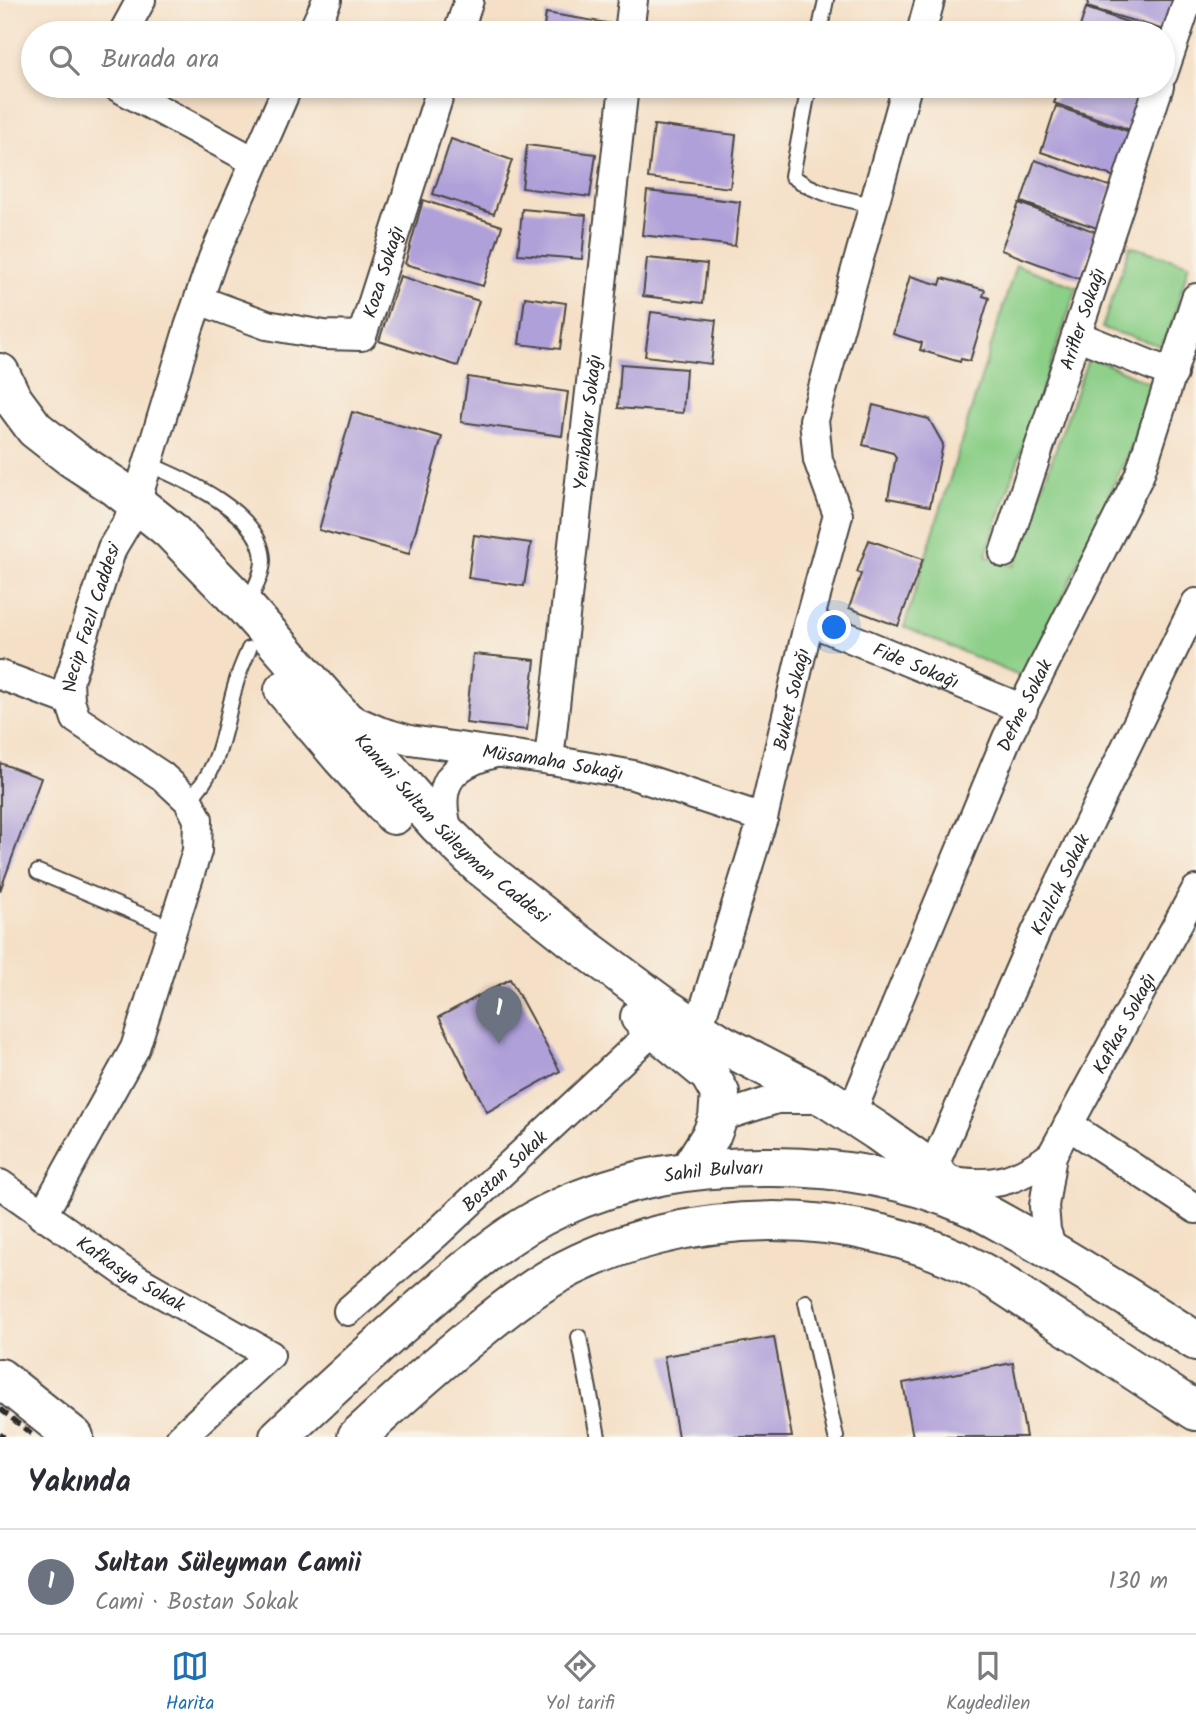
<!DOCTYPE html>
<html lang="tr">
<head>
<meta charset="utf-8">
<style>
	:root { --surface:#fff; --page:#f2f2f3; --text:#2b2b33; --muted:#7c7c81; --line:#e1e1e2; --accent:#1f6fb2 }
	body { margin:0; font-family:Kalam,sans-serif; background:var(--page); color:var(--text) }
	.you { position:absolute; left:835px; top:628px; width:24px; height:24px; margin:-18px; border:5px solid #fff; border-radius:50%; background:#1a73e8; box-shadow:0 0 0 10px #1a73e833 }
	.badge { display:grid; place-items:center; width:46px; height:46px; border-radius:50%; background:var(--accent); color:#fff; font-size:23px; font-weight:700 }
	.pin { position:absolute; translate:-50% -58px; filter:drop-shadow(0 2px 4px #0008) }
	.pin::after { content:''; position:absolute; top:37px; width:24px; height:21px; background:inherit; clip-path:polygon(0 0,100% 0,50% 100%) }
	.list { margin:0; padding:0; list-style:none }
	h2 { display:flex; justify-content:space-between; align-items:center; height:91px; margin:0; padding:0 28px; font-size:30px }
	h2 small { font-size:23px; font-weight:400; color:var(--muted) }
	.list li { display:grid; grid-template-columns:46px 1fr auto; gap:21px; align-items:center; box-sizing:border-box; height:105px; padding:0 28px; border-top:2px solid var(--line) }
	.list b { display:block; font-size:26px; white-space:nowrap }
	.list p { margin:0; font-size:23px; white-space:nowrap; color:var(--muted) }
	.list em { font-size:23px; font-style:normal; color:var(--muted) }
	.icon { flex:none; width:38px; height:38px; fill:none; stroke:currentColor; stroke-width:2; stroke-linecap:round; stroke-linejoin:round }
	.map { position:relative; flex:none; width:1196px; height:1437px; overflow:hidden }
	.search { position:absolute; background:var(--surface); box-shadow:0 4px 10px #0003; left:21px; right:21px; top:21px; height:77px; display:flex; align-items:center; gap:18px; box-sizing:border-box; padding:0 24px; border-radius:38px; color:var(--muted); font-size:26px }
	.sheet { height:196px; background:var(--surface) }
	nav { display:flex; justify-content:space-around; align-items:center; box-sizing:border-box; height:98px; border-top:2px solid var(--line); background:var(--surface); font-size:19px; color:var(--muted) }
	nav a { display:grid; justify-items:center; gap:4px }
	nav .on { color:var(--accent) }
	.map>svg:first-child { display:block }
</style>
</head>
<body>
<div class="map">
<svg width="1196" height="1437" viewBox="0 0 1196 1437">
	<rect width="100%" height="100%" fill="#f7f3e8"/>
	<filter id="ink" filterUnits="userSpaceOnUse"><feTurbulence type="fractalNoise" baseFrequency=".0143" numOctaves="2"/><feDisplacementMap in="SourceGraphic" scale="14" xChannelSelector="R" yChannelSelector="G"/><feConvolveMatrix kernelMatrix="1 2 1 2 8 2 1 2 1" color-interpolation-filters="sRGB"/></filter>
	<filter id="wash" filterUnits="userSpaceOnUse"><feTurbulence type="fractalNoise" baseFrequency=".00686" numOctaves="4" result="noise"/><feDisplacementMap in="SourceGraphic" scale="28" xChannelSelector="R" yChannelSelector="G"/><feGaussianBlur stdDeviation="1.57" result="paint"/><feColorMatrix in="noise" values="0 0 0 0 0 0 0 0 0 0 0 0 0 0 0 0 0 1.4 0 .05"/><feComposite in="paint" operator="in"/></filter>
	<g filter="url(#wash)">
		<rect width="100%" height="100%" fill="#f5e0c7"/>
		<path fill="#8ccf88" stroke="#5c7d5a" stroke-width="2" d="M1130,246L1189,264L1165,347L1102,328Z
			M1016,265L1077,287L986,555L1014,566L1089,356L1158,387L1026,679L904,627Z"/>
		<g id="blocks">
			<path fill="#b0a0d9" d="M1089,0H1176L1167,31L1087,7Z
				M1086,8L1159,33H1078Z
				M546,13L613,24L612,33H543Z
				M463,86H513L510,98Z
				M1061,86H1145L1130,130L1054,103Z
				M1056,106L1133,133L1118,178L1041,152Z
				M654,125L736,135L730,188L648,178Z
				M451,139L512,160L494,214L433,194Z
				M527,145L596,154L590,197L522,188Z
				M1035,160L1112,187L1097,228L1021,202Z
				M647,191L740,202L735,246L642,235Z
				M423,200L502,226L483,286L405,264Z
				M1019,203L1096,232L1079,279L1001,250Z
				M522,209L586,215L582,259L518,254Z
				M647,258L707,264L703,303L643,296Z
				M400,276L479,301L458,366L379,341Z
				M910,276L940,285L942,278L985,290L983,296L989,298L970,361L961,359L960,362L920,350L922,343L893,334Z
				M525,297L566,303L560,349L519,344Z
				M651,312L716,320L711,364L645,356Z
				M621,364L686,369L683,413L618,408Z
				M468,377L568,392L562,436L461,422Z
				M873,405L929,419L943,444L930,506L888,498L896,457L893,453L863,445Z
				M352,412L442,437L409,554L319,530Z
				M474,535L531,543L524,586L468,578Z
				M869,540L923,559L898,626L849,608L861,574L857,572Z
				M473,654L535,660L527,730L466,723Z
				M0,763L41,778L0,891Z
				M510,979L560,1071L487,1112L439,1017Z
				M774,1337L792,1437H678L664,1356Z
				M1013,1363L1026,1437H913L903,1383Z"/>
		</g>
	</g>
	<g filter="url(#ink)">
		<use href="#blocks" fill-opacity="0" stroke="#494642" stroke-width="2"/>
		<g fill="none" stroke-linecap="round" stroke-linejoin="round">
			<g stroke="#494642" stroke-width="18">
				<path id="lane" d="M819,33L826,0
					M809,86L792,176C816,194 844,199 874,205
					M148,464C184,479 262,513 263,560C263,575 253,591 247,605
					M188,800C224,767 223,724 237,680C240,669 245,659 249,649
					M38,872L172,928
					M806,1302L836,1437
					M579,1337L598,1437"/>
			</g>
			<g stroke="#494642" stroke-width="32">
				<g id="street">
					<path d="M123,33L141,0"/>
					<path d="M312,33L327,0"/>
					<path d="M458,33L469,0"/>
					<path d="M629,33L633,0"/>
					<path d="M921,33L930,0"/>
					<path d="M1163,74L1188,0"/>
					<path d="M116,86L254,161"/>
					<path id="s1" d="M199,300L267,325L324,335L362,336L442,86"/>
					<path d="M1076,335L1173,374"/>
					<path id="s2" d="M1004,553L1159,86"/>
					<path id="s3" d="M809,621L1023,709"/>
					<path d="M0,675L70,701"/>
					<path id="s4" d="M345,716L379,731L410,740L557,761L633,775L763,818"/>
					<path id="s5" d="M549,760L624,86"/>
					<path d="M449,835C435,787 446,766 495,753"/>
					<path id="s6" d="M698,1029L763,818L809,621L838,515L818,460L814,420L907,86"/>
					<path id="s7" d="M851,1114L1007,738L1139,476L1196,298"/>
					<path d="M718,1118L777,1099H825"/>
					<path d="M1068,1125L1196,1209"/>
					<path id="s8" d="M932,1170L1036,932L1196,603"/>
					<path d="M942,1179C989,1188 1013,1184 1052,1155"/>
					<path id="s9" d="M0,1184L126,1273L270,1355L181,1437"/>
					<path id="s10" d="M42,1216L135,1048L197,851L198,819L188,800L162,776L76,719L70,701L69,681L112,548L127,523L136,503L189,327L213,258L288,86"/>
					<path id="s11" d="M1053,1251L1046,1230L1044,1206L1052,1155L1196,890"/>
					<path id="s12" d="M348,1311L436,1234L656,1028"/>
				</g>
			</g>
			<g stroke="#494642" stroke-width="42">
				<path id="secondary" d="M0,1378L74,1437"/>
			</g>
			<g stroke="#494642" stroke-width="42">
				<g id="primary">
					<path id="s13" d="M0,373L12,398L35,429L72,458L116,487L170,530L246,608L438,825L478,864L574,940L667,1009L722,1044L828,1099L877,1131L932,1170L969,1206"/>
					<path d="M284,690L341,757L394,815"/>
					<path d="M640,1017L709,1074L720,1093L718,1118L712,1134L690,1169"/>
				</g>
			</g>
			<g stroke="#494642" stroke-width="42">
				<g id="highway">
					<path id="s14" d="M279,1437C327,1392 375,1348 424,1305C465,1270 507,1232 557,1209C626,1177 696,1166 773,1167C839,1167 908,1179 969,1206C986,1213 1003,1224 1020,1233C1080,1266 1138,1304 1196,1341"/>
					<path d="M357,1437C396,1401 435,1366 477,1332C501,1312 526,1292 554,1276C683,1204 857,1202 987,1275C1010,1288 1031,1304 1054,1318C1101,1349 1149,1380 1196,1411"/>
				</g>
			</g>
			<use href="#lane" stroke="#fff" stroke-width="14"/>
			<use href="#street" stroke="#fff" stroke-width="28"/>
			<use href="#secondary" stroke="#fff" stroke-width="38"/>
			<use href="#primary" stroke="#fff" stroke-width="38"/>
			<use href="#highway" stroke="#fff" stroke-width="38"/>
			<path stroke="#2b2b2b" stroke-width="5" stroke-dasharray="10 5" stroke-linecap="butt" d="M0,1409L35,1437
				M0,1434L4,1437"/>
		</g>
	</g>
	<g text-anchor="middle" stroke-width="5" stroke-linejoin="round" paint-order="stroke">
		<g font-size="19" fill="#2b2b2b" stroke="#f7f3e8">
			<text dy="7" stroke="none"><textPath href="#s1" startOffset="236">Koza Sokağı</textPath></text>
			<text dy="7" stroke="none"><textPath href="#s2" startOffset="247">Arifler Sokağı</textPath></text>
			<text dy="7" stroke="none"><textPath href="#s5" startOffset="340">Yenibahar Sokağı</textPath></text>
			<text dy="7" stroke="none"><textPath href="#s10" startOffset="696">Necip Fazıl Caddesi</textPath></text>
			<text dy="7" stroke="none"><textPath href="#s3" startOffset="116">Fide Sokağı</textPath></text>
			<text dy="7" stroke="none"><textPath href="#s6" startOffset="343">Buket Sokağı</textPath></text>
			<text dy="7" stroke="none"><textPath href="#s7" startOffset="444">Defne Sokak</textPath></text>
			<text dy="7" stroke="none"><textPath href="#s4" startOffset="214">Müsamaha Sokağı</textPath></text>
			<text dy="7" stroke="none"><textPath href="#s13" startOffset="646">Kanuni Sultan Süleyman Caddesi</textPath></text>
			<text dy="7" stroke="none"><textPath href="#s8" startOffset="313">Kızılcık Sokak</textPath></text>
			<text dy="7" stroke="none"><textPath href="#s11" startOffset="248">Kafkas Sokağı</textPath></text>
			<text dy="7" stroke="none"><textPath href="#s12" startOffset="210">Bostan Sokak</textPath></text>
			<text dy="7" stroke="none"><textPath href="#s14" startOffset="523">Sahil Bulvarı</textPath></text>
			<text dy="7" stroke="none"><textPath href="#s9" startOffset="159">Kafkasya Sokak</textPath></text>
		</g>
	</g>
</svg>
<div class="you"></div>
<div class="pin badge" style="left:499px;top:1044px;background:#6b7280">1</div>
<div class="search"><svg class="icon" aria-label="search" viewBox="0 0 24 24"><circle cx="10" cy="10" r="6"/><path d="M15 15l6 6"/></svg>Burada ara</div>
</div>
<section class="sheet">
<h2>Yakında<small></small></h2>
<ul class="list">
<li><span class="badge" style="background:#6b7280">1</span><div><b>Sultan Süleyman Camii</b><p>Cami · Bostan Sokak</p></div><em>130 m</em></li>
</ul>
</section>
<nav>
<a class="on"><svg class="icon" aria-label="map" viewBox="0 0 24 24"><path d="M3 6l6-2 6 2 6-2v14l-6 2-6-2-6 2zM9 4v14M15 6v14"/></svg>Harita</a>
<a><svg class="icon" aria-label="directions" viewBox="0 0 24 24"><path d="M12 3l9 9-9 9-9-9zM9 14v-3h6M13 9l2 2-2 2"/></svg>Yol tarifi</a>
<a><svg class="icon" aria-label="saved" viewBox="0 0 24 24"><path d="M7 4h10v16l-5-4-5 4z"/></svg>Kaydedilen</a>
</nav>
</body>
</html>
